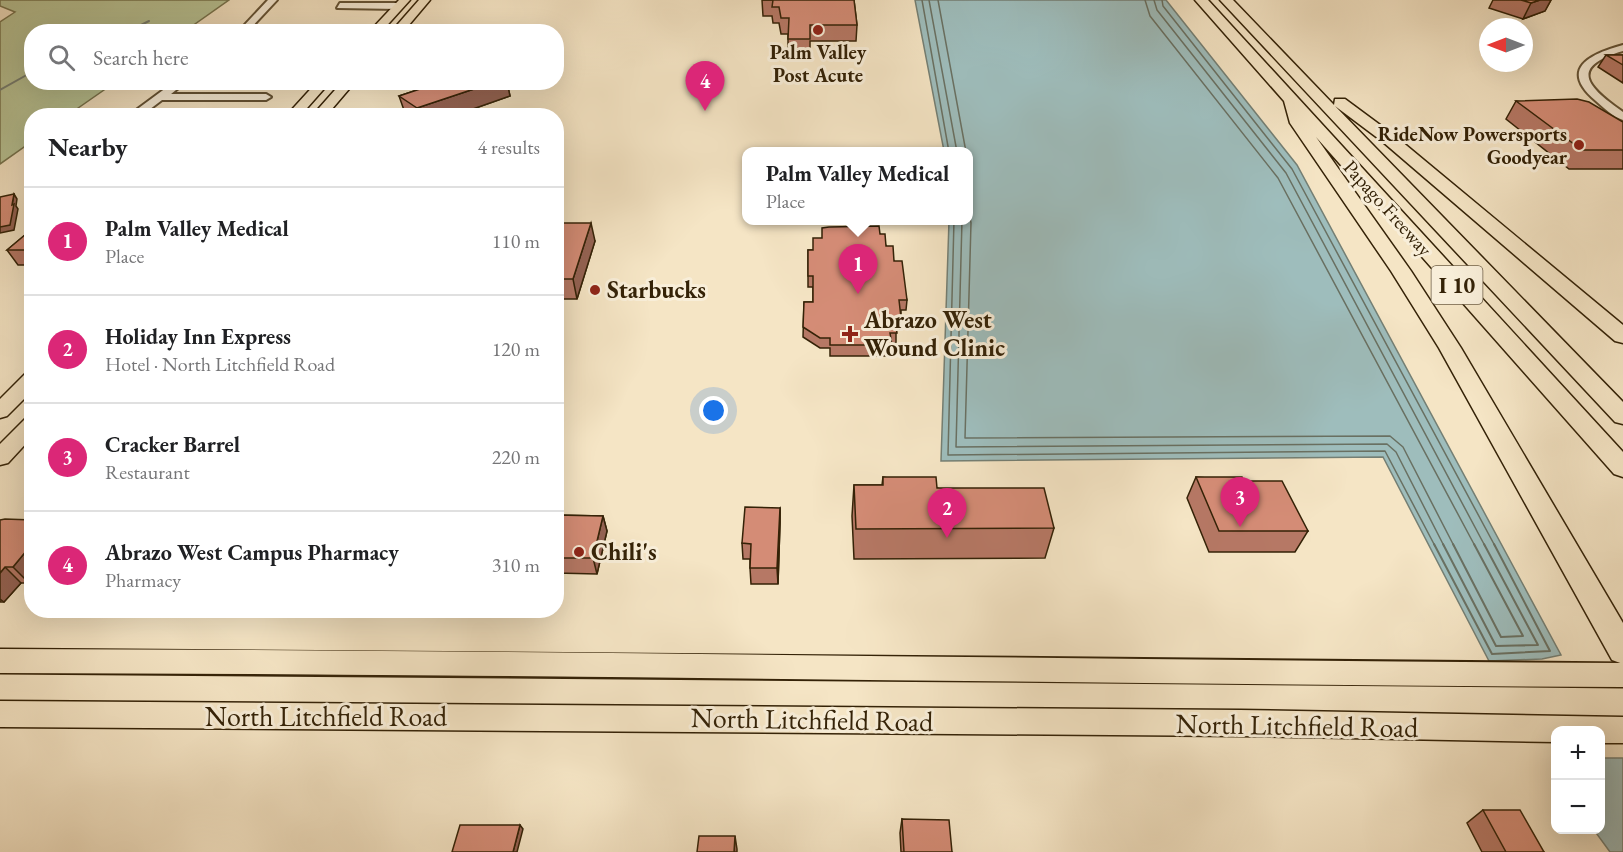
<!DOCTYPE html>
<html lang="en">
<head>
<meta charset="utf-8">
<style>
	:root { --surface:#fff; --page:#f2f2f2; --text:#202124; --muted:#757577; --line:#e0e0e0; --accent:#db2777 }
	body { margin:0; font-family:"EB Garamond",serif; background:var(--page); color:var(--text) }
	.controls { position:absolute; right:18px; bottom:18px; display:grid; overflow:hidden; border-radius:12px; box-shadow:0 6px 24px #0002 }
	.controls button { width:54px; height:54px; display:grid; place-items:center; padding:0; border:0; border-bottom:2px solid var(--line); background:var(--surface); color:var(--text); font:30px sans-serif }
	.compass { position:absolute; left:1479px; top:18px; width:54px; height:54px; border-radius:50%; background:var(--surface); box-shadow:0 6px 24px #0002; rotate:270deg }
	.you { position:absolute; left:714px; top:411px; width:21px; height:21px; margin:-15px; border:4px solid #fff; border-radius:50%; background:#1a73e8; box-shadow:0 0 0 9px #1a73e833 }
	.badge { display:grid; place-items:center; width:39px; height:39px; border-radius:50%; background:var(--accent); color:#fff; font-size:20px; font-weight:700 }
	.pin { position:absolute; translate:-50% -50px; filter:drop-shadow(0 2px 3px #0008) }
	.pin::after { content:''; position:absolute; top:32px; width:21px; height:18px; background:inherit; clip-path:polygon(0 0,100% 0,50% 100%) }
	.popup { position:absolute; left:742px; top:147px; width:231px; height:78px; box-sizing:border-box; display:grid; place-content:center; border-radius:12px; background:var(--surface); filter:drop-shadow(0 2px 4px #0005); font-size:20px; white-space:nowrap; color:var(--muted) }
	.popup b { font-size:22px; color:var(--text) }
	.popup::after { content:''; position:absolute; left:50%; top:100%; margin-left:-12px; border:12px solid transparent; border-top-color:var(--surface) }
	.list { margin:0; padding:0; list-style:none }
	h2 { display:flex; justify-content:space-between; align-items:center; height:78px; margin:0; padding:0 24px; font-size:26px }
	h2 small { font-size:20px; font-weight:400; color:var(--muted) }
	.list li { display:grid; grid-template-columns:39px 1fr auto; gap:18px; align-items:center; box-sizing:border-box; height:108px; padding:0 24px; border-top:2px solid var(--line) }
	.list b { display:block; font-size:22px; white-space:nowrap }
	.list p { margin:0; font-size:20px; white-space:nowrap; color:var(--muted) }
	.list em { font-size:20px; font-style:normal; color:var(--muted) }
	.icon { flex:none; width:33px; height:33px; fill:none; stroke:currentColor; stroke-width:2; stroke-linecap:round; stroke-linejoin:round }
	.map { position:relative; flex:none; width:1623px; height:852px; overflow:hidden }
	.search { position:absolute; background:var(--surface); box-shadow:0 6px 24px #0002; left:24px; top:24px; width:540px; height:66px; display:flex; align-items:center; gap:15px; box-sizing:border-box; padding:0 21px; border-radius:24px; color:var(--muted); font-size:22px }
	.panel { position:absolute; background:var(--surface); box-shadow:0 6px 24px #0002; left:24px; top:108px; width:540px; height:510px; border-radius:24px }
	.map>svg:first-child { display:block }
</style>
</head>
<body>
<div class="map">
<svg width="1623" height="852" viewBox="0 0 1623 852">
	<rect width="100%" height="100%" fill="#f5e5c5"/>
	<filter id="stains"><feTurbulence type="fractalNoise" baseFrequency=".00333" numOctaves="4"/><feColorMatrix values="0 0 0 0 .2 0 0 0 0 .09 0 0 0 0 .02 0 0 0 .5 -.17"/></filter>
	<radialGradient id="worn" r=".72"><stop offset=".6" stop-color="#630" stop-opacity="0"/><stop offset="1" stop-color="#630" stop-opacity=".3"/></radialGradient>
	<path fill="#b8c597" stroke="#76744f" stroke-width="1.5" d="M0,0H229L185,31L32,32V82L114,83L68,115L32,116L31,142L0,164V22L15,12L0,6Z"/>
	<path fill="#9ebdbc" stroke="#747f74" stroke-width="1.5" d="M915,0H1166L1297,165L1561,655L1542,659L1489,661L1383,457L941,461L949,221L969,220V152L944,151Z
		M1601,758H1623V852H1610L1594,830H1600Z"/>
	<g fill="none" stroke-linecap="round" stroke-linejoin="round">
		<path stroke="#697062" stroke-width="1.5" d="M922,0L949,152
			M929,0L957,152
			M938,0L966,152
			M1145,0L1150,16L1278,178L1475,546
			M1154,0L1157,10L1286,173L1485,546
			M1162,0L1163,6L1292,169L1495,546
			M969,212L971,223L965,438L1390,436L1403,447L1454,546
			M954,220L948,455L1385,451L1435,546
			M962,220L956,447L1387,444L1396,452L1444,546"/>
		<path stroke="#697062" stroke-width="2" d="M1434,544L1492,654L1550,651L1494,544
			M1443,544L1496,646L1538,645L1484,544
			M1453,544L1501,637L1523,636L1474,544"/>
		<path stroke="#747f74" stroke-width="2" d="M127,32L149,21
			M0,90L32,72"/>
		<g stroke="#645336" stroke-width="4">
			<path id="minor" d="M268,0H277L247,32H238Z
				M340,3H399L403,6L399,9L337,8Z
				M1623,45V51C1568,67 1587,87 1623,112V120C1613,117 1604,108 1596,101C1558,69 1590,54 1623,45Z
				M174,82H186L171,94H266L271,97L266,100H162L141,116H128Z"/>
		</g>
		<g stroke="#342207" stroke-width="3">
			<path id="major" d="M399,0H410L381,32H369Z
				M419,0H430L403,32H391Z
				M317,82H330L300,116H286Z
				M342,82H355L326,116H312Z
				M32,373V391L7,416L0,418V399L25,374Z
				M32,417V437L8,463L0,465V444L25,419Z
				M0,649C541,650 1082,660 1623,663V687C1082,684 541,674 0,673Z
				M0,701L1240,710L1623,717V743H1600V730H1556V742L1240,736L0,727Z"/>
		</g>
		<g stroke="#342207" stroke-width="3">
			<path id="highway" d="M1195,0H1208L1623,452V477L1614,474L1316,137L1411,271L1461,348L1623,623V664L1612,660L1439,348L1391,271L1290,123L1284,101Z
				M1220,0H1233L1334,105L1335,99H1345L1395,136L1623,325V343L1615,341L1383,142L1335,106L1623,402V424L1615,422Z"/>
		</g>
		<use href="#minor" fill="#f8eed9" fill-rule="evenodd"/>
		<use href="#major" fill="#f5e5c5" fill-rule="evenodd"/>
		<use href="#highway" fill="#f5e5c5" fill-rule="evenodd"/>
	</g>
	<path fill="#b67865" stroke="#342207" stroke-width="1.5" d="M762,0H854L857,25L856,41H810V55H788V34H781L779,23H773L772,16H763Z
		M1493,0H1551L1545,11L1523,19L1489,8Z
		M1606,55H1623V83L1598,67Z
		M441,82H507L510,96L453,116H408L405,113L399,96Z
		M1516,101L1623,122V169H1569L1506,119Z
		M556,223L595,241L577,299H556Z
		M32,229V265H18L7,250Z
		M880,234L894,261L907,300L906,310H901V329H896V343H891V356H830V348H820L803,337L804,302H813V287H808V250H813Z
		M883,477L937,488L1054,528L1045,558L854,559L852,516L854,485H882Z
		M1196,477L1243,481L1308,531L1295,552H1209L1187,498Z
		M780,508V523L778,584H751L750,568V559H743L742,543Z
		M556,515L603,516L607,531L597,574L556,573Z
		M0,520L29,583H21L4,602H0Z
		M1483,810L1544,852H1482L1467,823Z
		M902,819L952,852H901L900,833Z"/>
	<path fill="#946253" stroke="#342207" stroke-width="1.5" d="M1540,0H1551L1545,11L1523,19L1531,3Z
		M495,82H507L510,96L453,116H419L417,108Z
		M14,194L17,199L16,206L18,209L14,230L0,233V227L12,205Z
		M591,223L595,241L577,299L573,279Z
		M780,508V523L778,584L777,568Z
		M603,516L607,531L597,574L593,558Z
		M32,544V580L29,583L13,567Z
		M5,567L21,583L4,602L0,599V573Z
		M520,825L523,829L517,852H513Z
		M735,836L737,849V852H734Z"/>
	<path fill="#d48c76" stroke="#342207" stroke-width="1.5" d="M762,0H854L857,25H810V39H788L789,18H781L779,7H772L773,0Z
		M1521,0H1540L1531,3Z
		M1606,55H1623V65Z
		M441,82H495L417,108L399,96Z
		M1577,99L1589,102L1623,122V150H1582L1516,101Z
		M14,194L12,205L14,204L10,225L0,227V197Z
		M556,223H591L573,279H556Z
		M879,226L880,234H885L886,246H893L894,261H902L907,300H899L901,318H895L897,333H890L892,345H830V338H820L803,327L804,302H813V276H808V250H813V238H822V228L829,227Z
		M32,229V250H7Z
		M883,477H936L937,488H1044L1054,528L856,529L854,485H883Z
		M1196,477H1242L1243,481H1282L1308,531H1219Z
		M745,507L780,508L777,568H750L751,544L742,543Z
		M556,515L603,516L593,558H556Z
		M5,519L32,520V534L28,540H32V544L13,567H5L0,573V520Z
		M1483,810H1520L1544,852H1506Z
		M902,819L949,820L952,852H904Z
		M460,825H520L513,852H452Z
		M699,836H735L734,852H697Z"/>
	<g fill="#8f2418" stroke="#f8eed9" stroke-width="2">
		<circle cx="818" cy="30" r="6"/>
		<circle cx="1579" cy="145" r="6"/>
		<circle cx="595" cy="290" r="6"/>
		<path d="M847 325h6v6h6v6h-6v6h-6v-6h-6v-6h6z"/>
		<circle cx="579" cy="552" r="6"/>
	</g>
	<g text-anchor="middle" stroke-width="6" stroke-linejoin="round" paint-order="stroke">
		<g font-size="20" font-weight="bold" fill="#342207" stroke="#f8eed9">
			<text x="818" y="59">Palm Valley<tspan x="818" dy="23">Post Acute</tspan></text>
			<text x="1567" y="141" text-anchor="end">RideNow Powersports<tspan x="1567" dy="23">Goodyear</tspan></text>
		</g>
		<g font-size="20" fill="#342207" stroke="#f8eed9">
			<text transform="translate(1388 208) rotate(48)" y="7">Papago Freeway</text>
		</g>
		<rect fill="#f8eed9" stroke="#6f5f46" stroke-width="1.5" x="1431.5" y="266" width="51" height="38" rx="4.5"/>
		<g font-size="22" font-weight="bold" fill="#342207">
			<text x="1457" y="293">I 10</text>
		</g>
		<g font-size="24" font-weight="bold" fill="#342207" stroke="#f8eed9" text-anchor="start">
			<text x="607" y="298">Starbucks</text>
			<text x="864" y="328">Abrazo West<tspan x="864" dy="28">Wound Clinic</tspan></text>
			<text x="591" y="560">Chili's</text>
		</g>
		<g font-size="28" fill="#342207" stroke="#f8eed9">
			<text x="326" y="726">North Litchfield Road</text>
			<text transform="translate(812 719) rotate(1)" y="10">North Litchfield Road</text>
			<text transform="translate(1297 725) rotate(1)" y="10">North Litchfield Road</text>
		</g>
	</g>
	<rect width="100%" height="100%" filter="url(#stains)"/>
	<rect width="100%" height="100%" fill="url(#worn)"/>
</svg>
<div class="controls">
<button>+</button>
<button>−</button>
</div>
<svg class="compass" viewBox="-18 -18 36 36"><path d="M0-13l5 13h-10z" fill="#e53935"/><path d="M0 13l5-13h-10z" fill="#757577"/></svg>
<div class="you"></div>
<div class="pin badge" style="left:858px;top:294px">1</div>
<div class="popup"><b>Palm Valley Medical</b>Place</div>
<div class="pin badge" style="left:947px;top:538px">2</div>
<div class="pin badge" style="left:1240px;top:527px">3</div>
<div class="pin badge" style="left:705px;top:111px">4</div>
<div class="search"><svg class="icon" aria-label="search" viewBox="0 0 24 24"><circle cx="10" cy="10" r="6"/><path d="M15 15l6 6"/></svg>Search here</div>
<section class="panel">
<h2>Nearby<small>4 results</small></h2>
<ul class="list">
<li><span class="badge">1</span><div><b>Palm Valley Medical</b><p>Place</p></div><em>110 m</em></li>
<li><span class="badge">2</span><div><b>Holiday Inn Express</b><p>Hotel · North Litchfield Road</p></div><em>120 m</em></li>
<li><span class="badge">3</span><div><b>Cracker Barrel</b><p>Restaurant</p></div><em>220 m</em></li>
<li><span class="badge">4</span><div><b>Abrazo West Campus Pharmacy</b><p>Pharmacy</p></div><em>310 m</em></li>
</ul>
</section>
</div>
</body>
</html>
